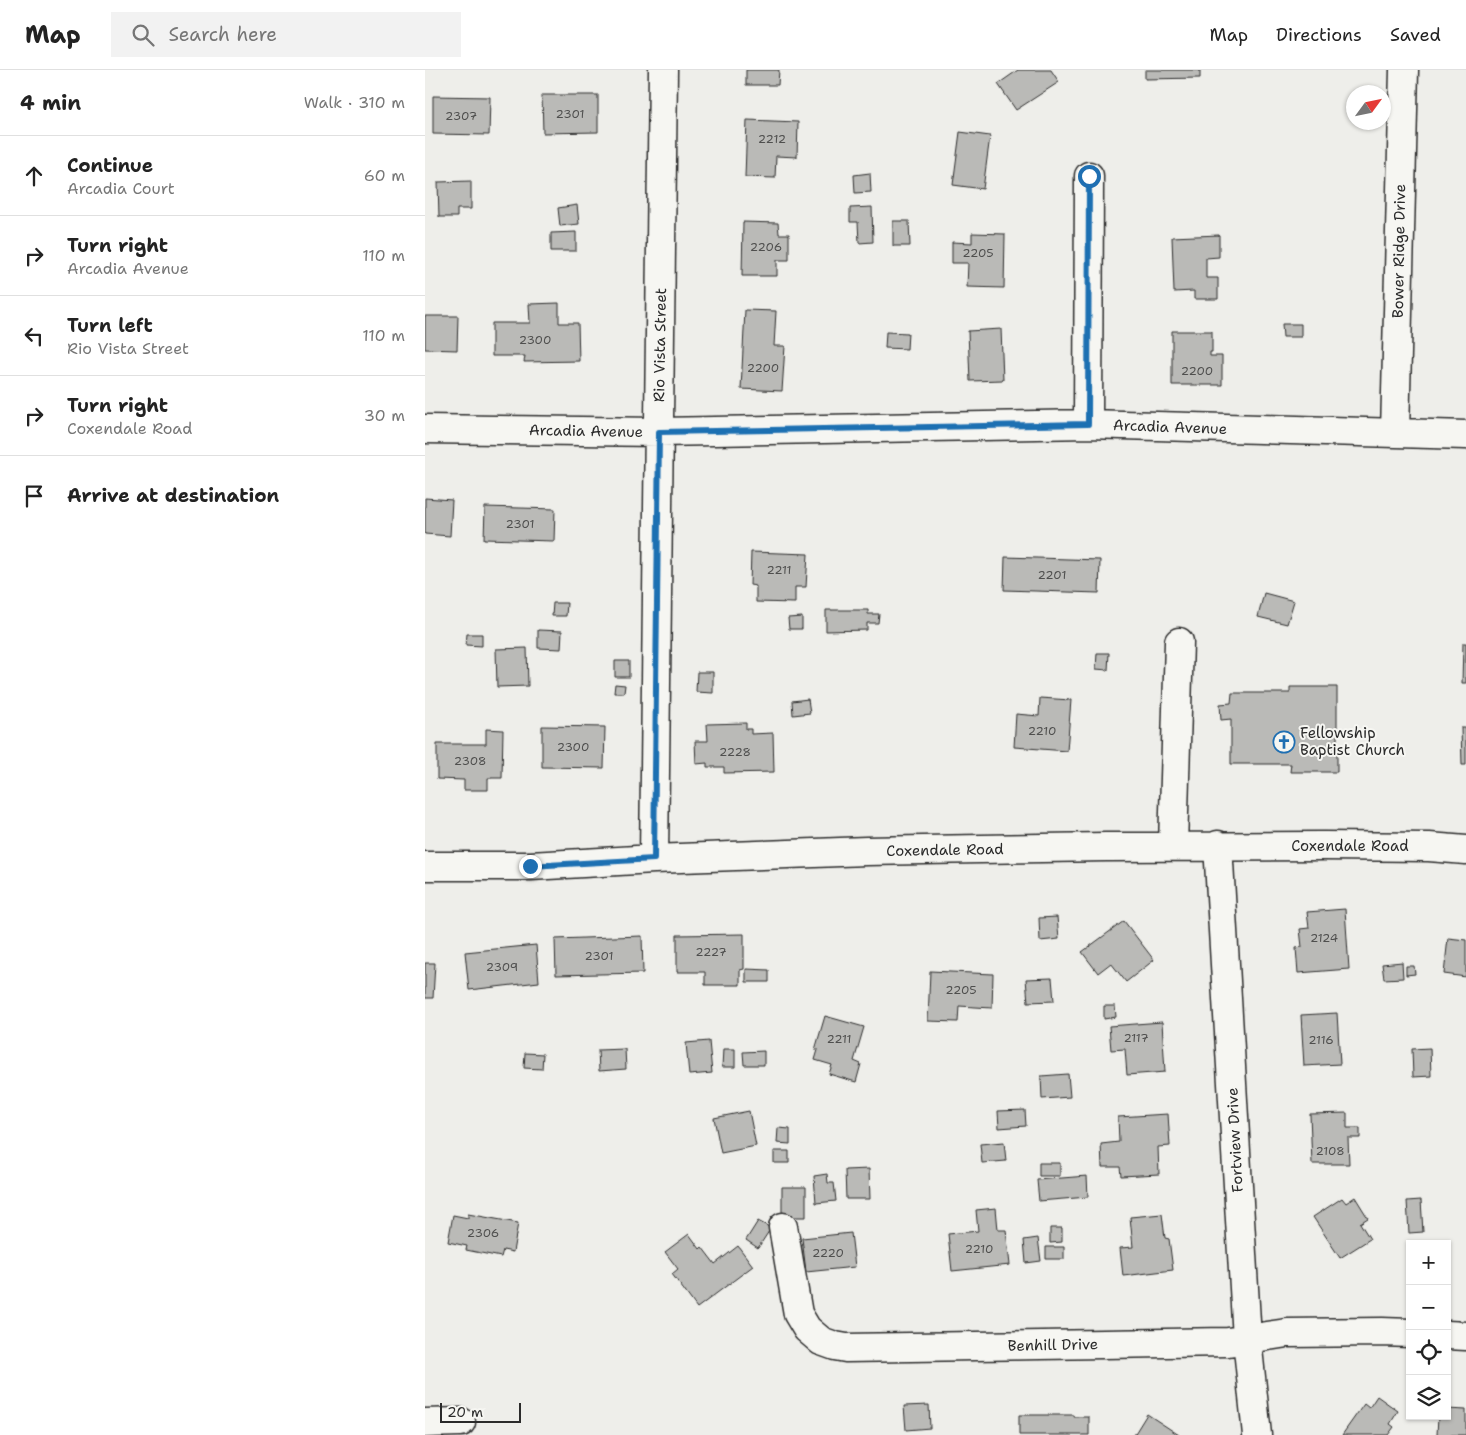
<!DOCTYPE html>
<html lang="en">
<head>
<meta charset="utf-8">
<style>
	:root { --surface:#fff; --page:#f2f2f2; --text:#222; --muted:#767676; --line:#e0e0e0 }
	body { margin:0; font-family:"Shantell Sans",sans-serif; background:var(--page); color:var(--text) }
	.controls { position:absolute; right:15px; bottom:15px; display:grid; overflow:hidden; border-radius:0px; box-shadow:0 1px 4px #0004 }
	.controls button { width:45px; height:45px; display:grid; place-items:center; padding:0; border:0; border-bottom:1px solid var(--line); background:var(--surface); color:var(--text); font:25px sans-serif }
	.compass { position:absolute; left:921px; top:15px; width:45px; height:45px; border-radius:50%; background:var(--surface); box-shadow:0 1px 4px #0004; rotate:57deg }
	.scale { position:absolute; left:15px; bottom:12px; width:81px; box-sizing:border-box; padding-left:5px; border:2px solid #2b2b2b; border-top:0; font-size:14px; line-height:18px; white-space:nowrap; color:#2b2b2b; -webkit-text-stroke:4px #f6f6f2; paint-order:stroke }
	.stop { position:absolute; width:15px; height:15px; margin:-11px; border:4px solid #1f6fb2; border-radius:50%; background:#fff }
	.stop.end { background:#1f6fb2; border-color:#fff; box-shadow:0 1px 5px #0008 }
	.list { margin:0; padding:0; list-style:none }
	h2 { display:flex; justify-content:space-between; align-items:center; height:65px; margin:0; padding:0 20px; font-size:21px }
	h2 small { font-size:16px; font-weight:400; color:var(--muted) }
	.list li { display:grid; grid-template-columns:32px 1fr auto; gap:15px; align-items:center; box-sizing:border-box; height:80px; padding:0 20px; border-top:1px solid var(--line) }
	.list b { display:block; font-size:19px; white-space:nowrap }
	.list p { margin:0; font-size:16px; white-space:nowrap; color:var(--muted) }
	.list em { font-size:16px; font-style:normal; color:var(--muted) }
	.icon { flex:none; width:28px; height:28px; fill:none; stroke:currentColor; stroke-width:2; stroke-linecap:round; stroke-linejoin:round }
	.map { position:relative; flex:none; width:1041px; height:1365px; overflow:hidden }
	header { display:flex; align-items:center; gap:30px; box-sizing:border-box; height:70px; padding:0 25px; background:var(--surface); border-bottom:1px solid var(--line) }
	header strong { font-size:24px }
	nav { display:flex; gap:28px; margin-inline-start:auto; font-size:18px }
	.search { width:350px; height:45px; background:var(--page); display:flex; align-items:center; gap:12px; box-sizing:border-box; padding:0 18px; border-radius:0px; color:var(--muted); font-size:19px }
	main { display:flex }
	aside { flex:1; background:var(--surface) }
	.map>svg:first-child { display:block }
</style>
</head>
<body>
<header>
<strong>Map</strong>
<div class="search"><svg class="icon" aria-label="search" viewBox="0 0 24 24"><circle cx="10" cy="10" r="6"/><path d="M15 15l6 6"/></svg>Search here</div>
<nav><a>Map</a><a>Directions</a><a>Saved</a></nav>
</header>
<main>
<aside>
<h2>4 min<small>Walk · 310 m</small></h2>
<ul class="list">
<li><svg class="icon" aria-label="ahead" viewBox="0 0 24 24"><path d="M12 20V5M6 11l6-6 6 6"/></svg><div><b>Continue</b><p>Arcadia Court</p></div><em>60 m</em></li>
<li><svg class="icon" aria-label="right" viewBox="0 0 24 24"><path d="M7 20v-9h11M14 6l5 5-5 5"/></svg><div><b>Turn right</b><p>Arcadia Avenue</p></div><em>110 m</em></li>
<li><svg class="icon" aria-label="left" viewBox="0 0 24 24"><path d="M17 20v-9H6M10 6l-5 5 5 5"/></svg><div><b>Turn left</b><p>Rio Vista Street</p></div><em>110 m</em></li>
<li><svg class="icon" aria-label="right" viewBox="0 0 24 24"><path d="M7 20v-9h11M14 6l5 5-5 5"/></svg><div><b>Turn right</b><p>Coxendale Road</p></div><em>30 m</em></li>
<li><svg class="icon" aria-label="arrive" viewBox="0 0 24 24"><path d="M6 21V4h12l-3 4 3 4H6"/></svg><div><b>Arrive at destination</b></div></li>
</ul>
</aside>
<div class="map">
<svg width="1041" height="1365" viewBox="0 0 1041 1365">
	<rect width="100%" height="100%" fill="#eeeeea"/>
	<filter id="ink" filterUnits="userSpaceOnUse"><feTurbulence type="fractalNoise" baseFrequency=".02" numOctaves="2"/><feDisplacementMap in="SourceGraphic" scale="10" xChannelSelector="R" yChannelSelector="G"/><feConvolveMatrix kernelMatrix="1 2 1 2 8 2 1 2 1" color-interpolation-filters="sRGB"/></filter>
	<g filter="url(#ink)">
		<path fill="#babab7" stroke="#2b2b2b" d="M321,0H354L353,15H321Z
			M593,0H626L634,12L591,40L573,14Z
			M720,0H775V8L720,9Z
			M117,25H173V62L118,63Z
			M8,26L65,27L64,65L8,64Z
			M322,50L373,52L372,87L351,86L350,108L320,107Z
			M535,62L565,66L558,119L528,115Z
			M445,103L446,122L430,123L429,105Z
			M46,111V139H32V147H14L13,112Z
			M152,135L154,154L135,156L133,138Z
			M447,137L448,172L434,173L433,152H425V138Z
			M468,151H484L485,176H468Z
			M318,152L353,153L354,164H364V190H352V206H317Z
			M151,162V181H126V163Z
			M547,163L580,164L579,218L542,217L543,193H527V172L547,173Z
			M794,165V187L781,188V208H793V229H769V221L749,222L747,167Z
			M134,233V253H153L154,291L99,292L100,286H67V253H105L104,234Z
			M320,240L351,241L349,276H360L357,321L316,319Z
			M0,246H33L32,280L0,279Z
			M857,254H876V267H858Z
			M576,259L578,310L545,311L543,261Z
			M747,261H787V282H785V286H797V315H747Z
			M461,262L483,263L482,279L460,278Z
			M0,428L27,430L25,466L0,464Z
			M60,437L130,439L129,471L59,469Z
			M326,482L383,484L381,517H370V533L331,532V516L325,515Z
			M580,487L675,490L674,523L579,520Z
			M839,523L869,531L862,554L833,547Z
			M128,533H142L141,546H127Z
			M401,540H443V544H454L453,553H442V560L401,561Z
			M377,547V559H364L363,548Z
			M113,560L137,561L136,579L113,578Z
			M42,564H57V576L41,575Z
			M1038,573H1041V613H1037Z
			M102,578L103,616L72,617L71,579Z
			M672,583H684L683,600L671,599Z
			M190,591H204V607H190Z
			M272,602H288V623L271,622Z
			M190,614L200,615L199,623H189Z
			M865,617H912V702H865L866,694H806V649L796,650L795,634L806,633L807,623H865Z
			M615,628L646,630L642,681L589,677L591,644L614,646Z
			M383,629L385,643L368,645L367,631Z
			M321,653V659H326V664L348,663L349,702L299,703V697H282V693L271,694L270,671H283L282,654Z
			M117,656L180,657L179,698L117,697Z
			M1036,658H1041V695H1037Z
			M61,659L78,660L77,708H63V720H39V710L12,709V674H61Z
			M920,839L924,899L873,903L871,878L877,877L875,859L884,858L882,842Z
			M632,847L634,869L615,871L614,848Z
			M699,851L729,890L701,912L686,893L673,903L657,882Z
			M319,864V899L315,900V915H280V902H252V865Z
			M217,866L218,903L131,905L130,869Z
			M1023,868L1041,870V907L1019,904Z
			M111,875L114,912L44,920L40,882Z
			M977,892L978,908L959,909L957,894Z
			M0,893H10L8,928H0Z
			M981,896H989L990,904L981,905Z
			M321,899L344,900V912H321Z
			M505,901L568,904L567,938L534,936L533,952L503,951Z
			M627,908L629,931L603,932L601,909Z
			M679,936H690L691,947L679,949Z
			M912,943L915,994L879,996L876,945Z
			M400,946L439,957L429,991L436,994L431,1012L404,1004L407,995L390,990L393,980H390Z
			M737,952L740,1002L702,1005L700,979L686,980L684,956Z
			M284,971L287,1003L264,1005L261,973Z
			M1005,978L1006,1006L988,1007L987,979Z
			M200,979L201,999L174,1001L173,980Z
			M298,979H310V997H297Z
			M339,981V995H319L318,982Z
			M100,983L118,984L117,999L99,998Z
			M643,1004L645,1027L617,1029L616,1006Z
			M600,1040L601,1056L574,1058L573,1041Z
			M324,1041L331,1076L296,1083L289,1048Z
			M922,1043V1058H935V1068H923L924,1094H887L885,1044Z
			M743,1044L745,1076L733,1077L734,1104L696,1106L695,1097H677L676,1074L694,1072L693,1047Z
			M353,1058L365,1059V1074L352,1073Z
			M579,1072L581,1091L557,1093L555,1074Z
			M349,1081H364V1093H349Z
			M614,1093H635V1106H614Z
			M444,1099L445,1129H421L420,1100Z
			M402,1104L403,1113H409L411,1131L391,1133L389,1106Z
			M662,1106L663,1127L614,1131L612,1110Z
			M357,1117H381V1147H357Z
			M930,1127L943,1148L935,1153L945,1169L915,1188L888,1147L917,1128L921,1133Z
			M996,1130L998,1162L984,1163L982,1131Z
			M571,1138L573,1160H581L585,1195L527,1201L523,1164L553,1161L551,1140Z
			M43,1144L93,1153L88,1182L78,1180L76,1187L41,1180L42,1176L23,1172L28,1145L43,1148Z
			M737,1144L740,1168L744,1169L748,1200L698,1206L695,1178L708,1177L705,1147Z
			M333,1151L346,1158L333,1178L321,1170Z
			M625,1158H637V1172L625,1173Z
			M426,1163L430,1197L381,1202L377,1168Z
			M264,1164L275,1179L277,1177L290,1194L313,1176L328,1196L272,1238L247,1204L253,1199L240,1182Z
			M613,1168L616,1191L601,1193L599,1170Z
			M621,1177H639V1189H621Z
			M952,1326L973,1341L965,1354L969,1357L963,1365H917L939,1334L944,1338Z
			M504,1335L505,1358L481,1360L479,1336Z
			M1022,1339L1041,1340V1365H1012L1013,1346H1022Z
			M722,1344L754,1365H709Z
			M594,1345H649V1347H664V1365H594Z"/>
		<g fill="none" stroke-linecap="round" stroke-linejoin="round">
			<g stroke="#2b2b2b" stroke-width="31">
				<path id="minor" d="M663,354L664,106
					M0,359L234,362L663,354L1041,365
					M970,363L979,0
					M793,775L822,1269L832,1365
					M748,776L754,572
					M229,789L238,0
					M0,796H105L229,789L441,781L681,777L899,776L1004,777L1041,780
					M358,1157L373,1244L382,1259L396,1271L410,1276L421,1278L803,1272L862,1263L957,1262L985,1263
					M1022,1265L1041,1266
					M0,1353L36,1352"/>
			</g>
			<use href="#minor" stroke="#f6f6f2" stroke-width="28"/>
		</g>
	</g>
	<g fill="none" stroke-linecap="round" stroke-linejoin="round" filter="url(#ink)">
		<path stroke="#1f6fb2" stroke-width="6" d="M105,796L229,789L234,362L663,354L664,106"/>
	</g>
	<defs>
		<g id="church-ring" transform="scale(1.125)"><circle r="9.5" fill="#f6f6f2" stroke="#1f6fb2" stroke-width="1.5"/><path d="M-1.2-6h2.4v3.5h3.3v2.4h-3.3V6h-2.4V-.1h-3.3v-2.4h3.3Z" fill="#1f6fb2"/></g>
	</defs>
	<g fill-rule="evenodd">
		<use href="#church-ring" x="859" y="672"/>
	</g>
	<g text-anchor="middle" stroke-width="4" stroke-linejoin="round" paint-order="stroke">
		<g font-size="12" fill="#4f4f4e">
			<text x="145" y="48">2301</text>
			<text x="36" y="50">2307</text>
			<text x="347" y="73">2212</text>
			<text x="341" y="181">2206</text>
			<text x="553" y="187">2205</text>
			<text x="110" y="274">2300</text>
			<text x="338" y="302">2200</text>
			<text x="772" y="305">2200</text>
			<text x="95" y="458">2301</text>
			<text x="354" y="504">2211</text>
			<text x="627" y="509">2201</text>
			<text x="617" y="665">2210</text>
			<text x="148" y="681">2300</text>
			<text x="310" y="686">2228</text>
			<text x="45" y="695">2308</text>
			<text x="899" y="872">2124</text>
			<text x="286" y="886">2227</text>
			<text x="174" y="890">2301</text>
			<text x="77" y="901">2309</text>
			<text x="536" y="924">2205</text>
			<text x="711" y="972">2117</text>
			<text x="414" y="973">2211</text>
			<text x="896" y="974">2116</text>
			<text x="905" y="1085">2108</text>
			<text x="58" y="1167">2306</text>
			<text x="554" y="1183">2210</text>
			<text x="403" y="1187">2220</text>
		</g>
		<g font-size="15" fill="#2b2b2b" stroke="#f6f6f2">
			<text transform="translate(974 181) rotate(-89)" y="5">Bower Ridge Drive</text>
			<text transform="translate(235 275) rotate(-89)" y="5">Rio Vista Street</text>
			<text transform="translate(745 357) rotate(2)" y="5">Arcadia Avenue</text>
			<text transform="translate(161 361) rotate(1)" y="5">Arcadia Avenue</text>
			<text x="925" y="781">Coxendale Road</text>
			<text transform="translate(520 780) rotate(-1)" y="5">Coxendale Road</text>
			<text transform="translate(810 1070) rotate(-93)" y="5">Fortview Drive</text>
			<text transform="translate(628 1275) rotate(-1)" y="5">Benhill Drive</text>
		</g>
		<g font-size="15" fill="#2b2b2b" stroke="#f6f6f2" text-anchor="start">
			<text x="875" y="668">Fellowship<tspan x="875" dy="17">Baptist Church</tspan></text>
		</g>
	</g>
</svg>
<div class="controls">
<button>+</button>
<button>−</button>
<button><svg class="icon" aria-label="locate" viewBox="0 0 24 24"><circle cx="12" cy="12" r="6"/><path d="M12 2v4M12 18v4M2 12h4M18 12h4"/></svg></button>
<button><svg class="icon" aria-label="layers" viewBox="0 0 24 24"><path d="M12 4l9 5-9 5-9-5zM3 14l9 5 9-5"/></svg></button>
</div>
<svg class="compass" viewBox="-18 -18 36 36"><path d="M0-13l5 13h-10z" fill="#e53935"/><path d="M0 13l5-13h-10z" fill="#767676"/></svg>
<div class="scale">20 m</div>
<div class="stop" style="left:664px;top:106px"></div>
<div class="stop end" style="left:105px;top:796px"></div>
</div>
</main>
</body>
</html>
